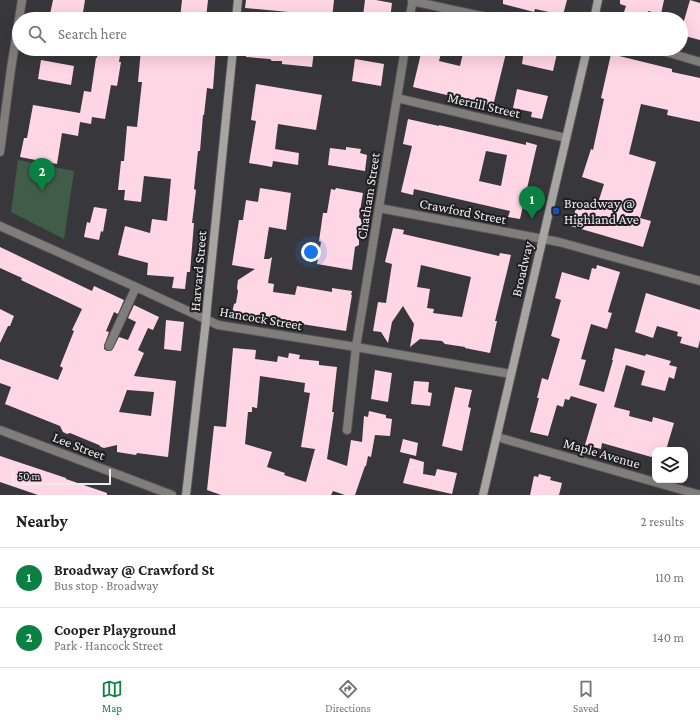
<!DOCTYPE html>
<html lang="en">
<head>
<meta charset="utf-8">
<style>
	:root { --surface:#fff; --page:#f6f6f6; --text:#222; --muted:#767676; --line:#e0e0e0; --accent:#0b8043 }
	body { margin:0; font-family:"Crimson Pro",serif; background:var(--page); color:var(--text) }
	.controls { position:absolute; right:12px; bottom:12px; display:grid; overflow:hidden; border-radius:8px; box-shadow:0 4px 16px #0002 }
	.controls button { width:36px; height:36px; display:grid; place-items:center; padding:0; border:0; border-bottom:1px solid var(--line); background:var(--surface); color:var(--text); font:20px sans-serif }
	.scale { position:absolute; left:12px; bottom:10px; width:99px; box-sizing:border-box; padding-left:4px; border:2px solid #ebebee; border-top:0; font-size:11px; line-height:14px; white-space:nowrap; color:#ebebee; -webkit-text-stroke:3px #1f1f21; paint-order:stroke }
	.you { position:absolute; left:311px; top:252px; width:14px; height:14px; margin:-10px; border:3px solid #fff; border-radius:50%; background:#1a73e8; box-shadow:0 0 0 6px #1a73e833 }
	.badge { display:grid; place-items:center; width:26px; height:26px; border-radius:50%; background:var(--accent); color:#fff; font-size:13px; font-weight:700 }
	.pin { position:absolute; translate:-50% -33px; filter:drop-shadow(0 1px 2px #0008) }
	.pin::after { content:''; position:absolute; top:21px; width:14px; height:12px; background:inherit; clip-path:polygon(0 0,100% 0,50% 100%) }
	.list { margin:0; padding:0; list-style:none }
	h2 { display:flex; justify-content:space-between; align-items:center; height:52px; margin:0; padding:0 16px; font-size:17px }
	h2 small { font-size:13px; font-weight:400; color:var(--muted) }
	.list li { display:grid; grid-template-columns:26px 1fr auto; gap:12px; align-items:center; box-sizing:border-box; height:60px; padding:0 16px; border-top:1px solid var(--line) }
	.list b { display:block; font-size:15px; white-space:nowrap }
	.list p { margin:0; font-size:13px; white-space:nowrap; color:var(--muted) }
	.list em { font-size:13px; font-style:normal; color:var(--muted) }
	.icon { flex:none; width:22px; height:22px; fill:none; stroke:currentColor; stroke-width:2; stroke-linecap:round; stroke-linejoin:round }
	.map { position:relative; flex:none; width:700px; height:495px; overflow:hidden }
	.search { position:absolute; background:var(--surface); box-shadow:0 4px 16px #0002; left:12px; right:12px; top:12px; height:44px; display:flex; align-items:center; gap:10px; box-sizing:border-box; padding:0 14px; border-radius:22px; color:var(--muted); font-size:15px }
	.sheet { height:172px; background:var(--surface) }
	nav { display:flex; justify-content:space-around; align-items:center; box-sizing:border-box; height:56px; border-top:1px solid var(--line); background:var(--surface); font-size:11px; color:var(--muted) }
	nav a { display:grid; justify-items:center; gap:2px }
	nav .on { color:var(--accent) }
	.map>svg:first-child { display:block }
</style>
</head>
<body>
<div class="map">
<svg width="700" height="495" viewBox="0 0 700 495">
	<rect width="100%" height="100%" fill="#38373c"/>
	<path fill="#415c49" d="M18,160L74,171L64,239L11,212Z"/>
	<path fill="#ffd6e3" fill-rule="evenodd" d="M53,0H85L82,19H49Z
		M182,0H208L206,19H180Z
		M246,0H334L332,19H310V14L245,8Z
		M365,0H376L392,3L390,19H382L363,16Z
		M503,0H567L563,15L535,9L534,12L503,4Z
		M620,0H664L661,14L648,11L647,17L624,12L626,6L620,4Z
		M690,0L700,3V40L681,35V31Z
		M98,49H121L119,62H121L117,86L111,85L105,119L92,117L91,124L80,122L78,136L62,133L57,164L20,157L24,138H27L33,105L80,113L84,91L91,92L96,58H97Z
		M141,49H216L213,89L207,88L204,115H203L200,151H198L194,189L196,190L192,223H194L190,272H187L185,289L172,288L174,277L147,275L148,263L118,255L125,226L150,233L152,219L167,221L171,179L144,176L141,202L124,200L125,190H118L121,161H124L127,126L137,127L142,82H138Z
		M246,49H313V51H314L312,67L282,64V61H272L270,59L246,57Z
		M422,49H442L439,61L460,66L464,49H507L493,106L413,87Z
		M524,49H558L553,71L522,64Z
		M611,54L672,69V72L700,78V122L667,115L668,110L641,104L629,154L656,162L640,218L651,221L643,247L571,226L578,201L597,206L604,184L582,177L591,149L593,150L604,99L601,98Z
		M355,59L384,64L381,86L352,81Z
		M41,60L74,66L71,85L38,79Z
		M256,84L322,95L316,130L278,124L275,149L299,153L298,165L273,161L272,167L249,163L256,121L251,120Z
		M517,89L548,96L542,119L531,117L532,112L513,108Z
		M408,119L439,126V125L526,145V142L537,145L520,219L508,217L510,211L414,189L413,195L401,192L412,146L403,144ZM486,151L507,155L501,186L479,181Z
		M346,147L361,149L360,153L367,155L365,171L328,165L330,148L346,150Z
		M260,188L291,193L286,230L269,227L264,259H269L272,257L268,283L274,284L273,292L295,295L297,286L332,292V288L352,291L351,295H352L346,331L232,313L234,304L236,303L238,291L237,288L238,280L255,269L232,265L239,220H243L246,200L258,202Z
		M336,188L363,193L359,217L362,221V226L359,227L357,237L359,240V245L355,247L352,270L317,264L321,242L319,241L323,213H327L331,189L335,190Z
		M94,207L107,209L103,232L101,231L99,240L84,237L87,222L90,223Z
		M393,228L404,230L403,234L499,256L500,253L511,255L495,321H497L490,353L465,348V347L445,344L442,341L420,339L410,347L414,324L403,306L392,322L388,343L381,332L373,331L378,302L386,303L392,264L385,262ZM421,265L471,277L462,317L433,313L434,309L427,308L430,289L417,287Z
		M0,247L92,291L94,286L124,300L118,314L114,312L106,331L109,332L104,346V349L107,351H110L112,350L119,337L128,340L136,322L128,318L134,305L159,317L153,330L148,328L138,350L144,353L134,376L176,381L168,457L137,453L136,455L117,452V445L104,448L101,447L99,445L70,433L67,434L63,432L60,426L5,404L11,387L0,383V359L58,380L63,368L60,366L74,331L72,330L82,309L21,280L22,278L0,268ZM127,390L154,392L151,416L119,412Z
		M597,265L620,272L608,312L612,313L607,329L591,324L581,359L586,360L579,385L604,392L613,360H612L615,348L645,356L646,354L671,361L669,365L677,367L674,379L669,377L665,391L641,385L645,371L626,365L614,407L630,411L629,416L652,422L653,417L674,423L666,450H655V458L602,443L601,449L585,445L597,404L571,396L569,400L565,399L563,407L557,405L548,436L530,432L539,398H537L542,378L548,380L560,339L551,336L561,300L555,298L562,272L589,280L592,268L596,269Z
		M646,293L700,310V340L698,348L680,343L682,337L677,336L678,332L657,326L653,338L635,332Z
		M0,309L14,316L10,326H8L0,343Z
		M166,320L184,322L181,351L164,349Z
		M233,348L256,350L255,359L277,362L278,356L288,358L289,353L300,355L299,359L319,361V365L337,367L332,412H334L327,459L347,466L351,440L362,442L364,416L368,417L369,411L386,415V418L392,419L390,436L375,435L371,457L368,456L366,466H365L355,495H345L333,491L331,495H221L207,490L214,426L226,427ZM260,376L305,383L304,392L310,393L301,447L315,449L306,482L284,475L285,473L267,467L272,452L245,444L248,412H252V407L257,408Z
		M375,370L392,373L388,402L371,399Z
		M414,381L429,382L428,392L432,393L430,406L411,404Z
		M455,387L472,390L468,407L471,408L462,451L442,446Z
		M403,439L418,443L416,456L400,452Z
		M0,456L66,478V479L107,493V495H38L0,482Z
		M410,458L424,462L423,474L435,476L437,469L457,473L452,494L403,483Z
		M539,474L551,477L550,480L562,483L559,495H530L534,476L538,477Z"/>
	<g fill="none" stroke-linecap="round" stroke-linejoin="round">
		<g stroke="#555458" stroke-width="10">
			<path id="street" d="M412,1L495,19
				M409,19L413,0
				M656,49L700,62
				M397,98L566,138
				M0,152L11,69L22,0
				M379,208L559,242L700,281
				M0,226L136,287L218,325L356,347L511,374
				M109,346L136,287
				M0,430L172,495
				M347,430L356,347L405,49
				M497,437L700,495"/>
		</g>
		<g stroke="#555458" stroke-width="10">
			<path id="secondary" d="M236,19L238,0
				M594,19L598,0
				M186,495L206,320L207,307L233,49
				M483,495L587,49"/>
		</g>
		<use href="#street" stroke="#7f7e7b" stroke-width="8"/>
		<use href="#secondary" stroke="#a7a5a1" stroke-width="8"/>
	</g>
	<rect fill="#1a4fb4" stroke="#1f1f21" stroke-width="1.5" x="552" y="207" width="8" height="8" rx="2"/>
	<g text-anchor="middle" stroke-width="4" stroke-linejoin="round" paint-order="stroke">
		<g font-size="14" fill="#ebebee" stroke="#1f1f21">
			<text transform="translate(484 105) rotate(13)" y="5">Merrill Street</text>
			<text transform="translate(368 196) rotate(-81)" y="5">Chatham Street</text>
			<text transform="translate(463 211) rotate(11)" y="5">Crawford Street</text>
			<text transform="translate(522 269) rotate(-77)" y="5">Broadway</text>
			<text transform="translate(198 271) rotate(-85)" y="5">Harvard Street</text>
			<text transform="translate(261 318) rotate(10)" y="5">Hancock Street</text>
			<text transform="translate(79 446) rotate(21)" y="5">Lee Street</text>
			<text transform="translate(602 453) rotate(16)" y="5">Maple Avenue</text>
		</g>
		<g font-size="14" fill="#ebebee" stroke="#1f1f21" text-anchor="start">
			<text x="564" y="208">Broadway @<tspan x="564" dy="16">Highland Ave</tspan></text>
		</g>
	</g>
</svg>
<div class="controls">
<button><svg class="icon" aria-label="layers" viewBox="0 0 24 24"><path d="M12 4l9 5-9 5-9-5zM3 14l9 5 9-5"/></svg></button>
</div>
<div class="scale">50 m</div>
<div class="you"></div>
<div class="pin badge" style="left:532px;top:219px">1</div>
<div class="pin badge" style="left:42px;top:191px">2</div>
<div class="search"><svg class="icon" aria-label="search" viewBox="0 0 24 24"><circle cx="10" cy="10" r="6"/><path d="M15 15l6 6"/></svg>Search here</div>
</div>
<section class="sheet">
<h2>Nearby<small>2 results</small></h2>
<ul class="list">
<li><span class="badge">1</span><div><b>Broadway @ Crawford St</b><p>Bus stop · Broadway</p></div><em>110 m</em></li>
<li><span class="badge">2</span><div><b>Cooper Playground</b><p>Park · Hancock Street</p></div><em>140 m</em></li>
</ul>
</section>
<nav>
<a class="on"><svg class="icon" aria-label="map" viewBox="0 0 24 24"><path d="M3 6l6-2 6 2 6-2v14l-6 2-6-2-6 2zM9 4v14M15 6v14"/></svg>Map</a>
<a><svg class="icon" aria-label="directions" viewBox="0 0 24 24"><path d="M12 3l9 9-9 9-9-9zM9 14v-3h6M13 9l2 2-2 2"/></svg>Directions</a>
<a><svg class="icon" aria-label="saved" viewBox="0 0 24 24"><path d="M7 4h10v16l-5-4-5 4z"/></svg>Saved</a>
</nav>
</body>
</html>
